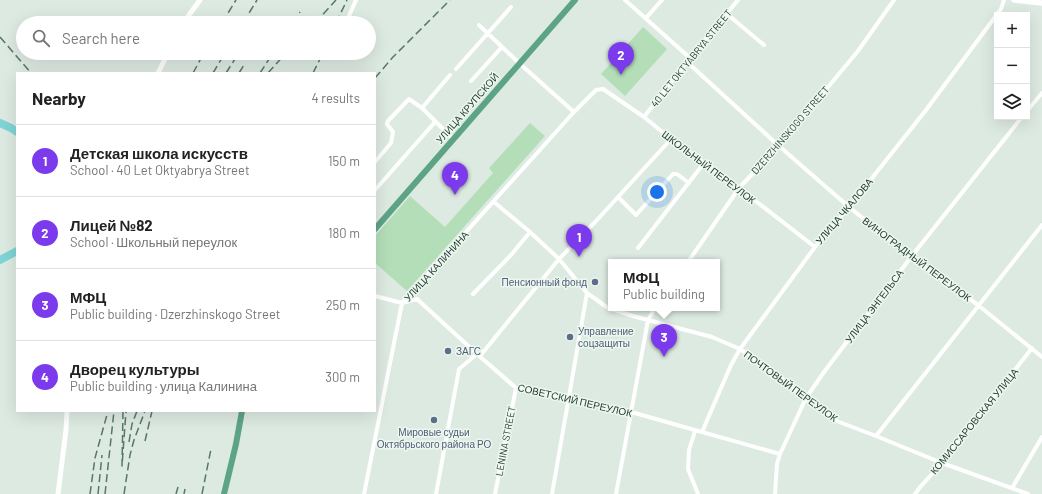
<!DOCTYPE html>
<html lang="en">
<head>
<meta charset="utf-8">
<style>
	:root { --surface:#fff; --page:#f6f6f6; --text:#222; --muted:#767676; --line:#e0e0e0; --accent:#7c3aed }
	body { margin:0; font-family:Barlow,sans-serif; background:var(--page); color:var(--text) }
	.controls { position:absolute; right:12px; top:12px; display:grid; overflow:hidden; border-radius:0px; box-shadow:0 4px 16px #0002 }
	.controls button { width:36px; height:36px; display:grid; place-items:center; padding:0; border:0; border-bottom:1px solid var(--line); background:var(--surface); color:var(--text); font:20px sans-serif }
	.you { position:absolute; left:657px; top:192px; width:14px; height:14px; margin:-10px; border:3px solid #fff; border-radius:50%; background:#1a73e8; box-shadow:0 0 0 6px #1a73e833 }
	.badge { display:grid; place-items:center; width:26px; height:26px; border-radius:50%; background:var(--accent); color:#fff; font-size:13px; font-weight:700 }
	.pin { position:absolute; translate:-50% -33px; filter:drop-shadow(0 1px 2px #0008) }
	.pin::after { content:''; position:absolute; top:21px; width:14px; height:12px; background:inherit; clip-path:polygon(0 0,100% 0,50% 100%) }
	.popup { position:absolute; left:608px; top:259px; width:112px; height:52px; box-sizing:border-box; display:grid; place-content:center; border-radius:0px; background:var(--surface); filter:drop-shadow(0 1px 3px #0005); font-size:13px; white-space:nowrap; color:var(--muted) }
	.popup b { font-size:15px; color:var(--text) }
	.popup::after { content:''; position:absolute; left:50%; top:100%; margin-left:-8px; border:8px solid transparent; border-top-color:var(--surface) }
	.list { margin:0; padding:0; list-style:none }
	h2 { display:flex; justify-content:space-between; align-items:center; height:52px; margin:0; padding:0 16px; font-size:17px }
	h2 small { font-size:13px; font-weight:400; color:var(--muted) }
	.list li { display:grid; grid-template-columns:26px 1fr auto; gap:12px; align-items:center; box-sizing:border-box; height:72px; padding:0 16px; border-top:1px solid var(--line) }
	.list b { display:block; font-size:15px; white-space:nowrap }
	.list p { margin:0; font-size:13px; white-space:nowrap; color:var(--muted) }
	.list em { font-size:13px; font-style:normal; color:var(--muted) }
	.icon { flex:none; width:22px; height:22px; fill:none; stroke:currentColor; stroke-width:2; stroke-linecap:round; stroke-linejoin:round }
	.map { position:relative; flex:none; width:1042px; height:494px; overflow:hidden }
	.search { position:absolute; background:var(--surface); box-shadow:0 4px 16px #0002; left:16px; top:16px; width:360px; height:44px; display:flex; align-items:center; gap:10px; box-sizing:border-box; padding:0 14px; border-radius:22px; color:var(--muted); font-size:15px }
	.panel { position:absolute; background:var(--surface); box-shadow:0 4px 16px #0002; left:16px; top:72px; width:360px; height:340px; border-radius:0px }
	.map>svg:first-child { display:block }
</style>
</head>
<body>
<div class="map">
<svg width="1042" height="494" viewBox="0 0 1042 494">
	<rect width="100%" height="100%" fill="#ddeae2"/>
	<path fill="#b3deb8" d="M643,27L667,49L625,96L601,74Z
		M530,123L545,136L407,291L375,263V236L410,196L445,227L493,173L489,168Z"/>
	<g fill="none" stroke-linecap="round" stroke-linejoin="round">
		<path stroke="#7fd4d5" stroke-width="8" d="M0,123L11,128L17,132
			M0,260L17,251"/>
		<path stroke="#fff" stroke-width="4" d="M625,0L690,58
			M727,14L764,45
			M646,18L662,0
			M346,23L356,0
			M479,25L519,63L574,112
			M687,62L779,146L849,207L911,257L978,305L1042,357
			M456,69L511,7
			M471,81L502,47
			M422,108L450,75
			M1027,111L1042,93
			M644,117L690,58L738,0
			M375,162L391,143L393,132L387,124L388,121L409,99L422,108L453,139
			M375,190L435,122
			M618,197L636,215L673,174H677L689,183
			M494,202L530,232L559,259L587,293L608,308L633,316L712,337L740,349L773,371L806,398L834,420L876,436L942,463L1028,494
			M638,248L704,163
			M688,262L739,188L779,146L858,51L894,0
			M473,294L511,255L530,232
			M375,296L402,303L417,299L477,354L516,388L631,412L780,454
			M480,356L559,259L597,220L671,139
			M695,431L689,450L688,469L698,494
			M702,432L731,365L740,349L815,247L849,207L926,110L1001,9L1004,0
			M876,436L1042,225
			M1012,488L1042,437
			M364,494L402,303L574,112L596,90L603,89L644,117L671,139L739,188L815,247
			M436,494L459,369L477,354
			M495,494L516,388
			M552,494L587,293
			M616,494L648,320L655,308
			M775,494L777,464L780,454L806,398L824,372L911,257L1022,117
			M915,494L921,486L942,463L1032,348"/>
		<path stroke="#fff" stroke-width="5" d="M184,23L189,15L200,0
			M158,73L168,53
			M58,494L66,430L67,411"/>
		<path stroke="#fff" stroke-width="5.5" d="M1014,0L1042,3"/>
		<path stroke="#5da487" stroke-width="6" d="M375,229L575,0
			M224,494L236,444L242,411"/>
		<path stroke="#57776a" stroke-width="1.5" stroke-dasharray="8 4" stroke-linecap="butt" d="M222,23L236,0
			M243,23L257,0
			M293,23L300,12
			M302,23L306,16
			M315,23L336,0
			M336,23L347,0
			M0,37L31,73
			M193,73L204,53
			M213,73L225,53
			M226,73L235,59
			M239,73L244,65
			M260,73L273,53
			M268,73L286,53
			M313,73L323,53
			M375,78L393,57L450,0
			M123,411L122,466L126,411
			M145,441L152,411
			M129,442L132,424L137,411
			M90,494L95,458L108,411
			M98,494L102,455
			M105,494L114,411
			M124,494L130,455L134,440L145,411
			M176,494L178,487
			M184,494L185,489
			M202,494L211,449"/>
	</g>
	<g fill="#5c6f8a" stroke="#edf7f0" stroke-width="1.5">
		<circle cx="595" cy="282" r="4"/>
		<circle cx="570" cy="337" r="4"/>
		<circle cx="448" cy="351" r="4"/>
		<circle cx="434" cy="420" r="4"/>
	</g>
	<g text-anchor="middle" stroke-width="3" stroke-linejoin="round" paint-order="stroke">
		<g font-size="10" fill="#1d3a2e" stroke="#edf7f0">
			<text transform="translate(691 58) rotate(-51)" y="4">40 LET OKTYABRYA STREET</text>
			<text transform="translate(467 108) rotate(-49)" y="4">УЛИЦА КРУПСКОЙ</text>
			<text transform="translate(790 130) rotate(-49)" y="4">DZERZHINSKOGO STREET</text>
			<text transform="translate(709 167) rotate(37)" y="4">ШКОЛЬНЫЙ ПЕРЕУЛОК</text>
			<text transform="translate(844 211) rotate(-50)" y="4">УЛИЦА ЧКАЛОВА</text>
			<text transform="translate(917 259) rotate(37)" y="4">ВИНОГРАДНЫЙ ПЕРЕУЛОК</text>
			<text transform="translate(436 266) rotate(-48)" y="4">УЛИЦА КАЛИНИНА</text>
			<text transform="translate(874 306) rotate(-53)" y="4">УЛИЦА ЭНГЕЛЬСА</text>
			<text transform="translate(791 386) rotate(36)" y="4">ПОЧТОВЫЙ ПЕРЕУЛОК</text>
			<text transform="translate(575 400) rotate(13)" y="4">СОВЕТСКИЙ ПЕРЕУЛОК</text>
			<text transform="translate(974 421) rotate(-51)" y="4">КОМИССАРОВСКАЯ УЛИЦА</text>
			<text transform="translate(505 441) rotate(-79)" y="4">LENINA STREET</text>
		</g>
		<g font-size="10" fill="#4e5e75" stroke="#edf7f0" text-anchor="start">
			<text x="587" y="286" text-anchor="end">Пенсионный фонд</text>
			<text x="578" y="335">Управление<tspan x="578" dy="12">соцзащиты</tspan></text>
			<text x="456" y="355">ЗАГС</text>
			<text x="434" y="436" text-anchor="middle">Мировые судьи<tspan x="434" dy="12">Октябрьского района РО</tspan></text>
		</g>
	</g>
</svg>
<div class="controls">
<button>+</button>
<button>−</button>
<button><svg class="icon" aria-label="layers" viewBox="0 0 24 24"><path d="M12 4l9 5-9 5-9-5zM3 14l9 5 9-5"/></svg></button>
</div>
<div class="you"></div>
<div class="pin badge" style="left:579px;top:257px">1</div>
<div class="pin badge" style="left:621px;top:75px">2</div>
<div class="pin badge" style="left:664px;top:357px">3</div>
<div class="popup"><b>МФЦ</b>Public building</div>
<div class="pin badge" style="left:455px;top:195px">4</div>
<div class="search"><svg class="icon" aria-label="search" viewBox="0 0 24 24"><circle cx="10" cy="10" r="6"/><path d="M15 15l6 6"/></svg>Search here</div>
<section class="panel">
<h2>Nearby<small>4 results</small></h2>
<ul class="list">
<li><span class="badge">1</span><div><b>Детская школа искусств</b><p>School · 40 Let Oktyabrya Street</p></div><em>150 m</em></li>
<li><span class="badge">2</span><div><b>Лицей №82</b><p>School · Школьный переулок</p></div><em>180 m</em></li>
<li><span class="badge">3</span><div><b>МФЦ</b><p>Public building · Dzerzhinskogo Street</p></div><em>250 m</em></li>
<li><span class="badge">4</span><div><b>Дворец культуры</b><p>Public building · улица Калинина</p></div><em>300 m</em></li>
</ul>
</section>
</div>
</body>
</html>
